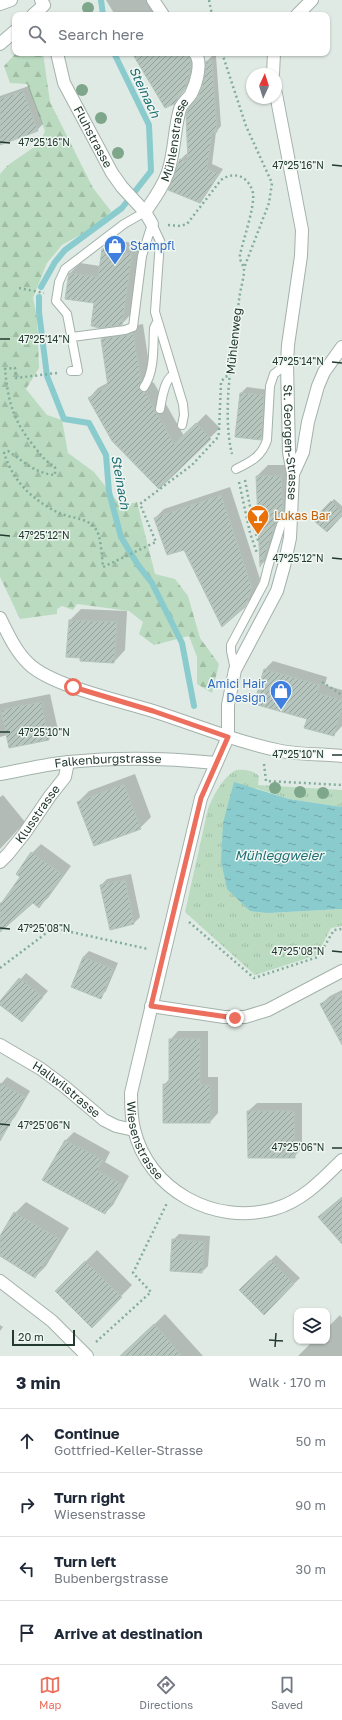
<!DOCTYPE html>
<html lang="en">
<head>
<meta charset="utf-8">
<style>
	:root { --surface:#fff; --page:#f6f6f7; --text:#1f2937; --muted:#747a83; --line:#e0e1e3; --accent:#ec6f5d }
	body { margin:0; font-family:"Golos Text",sans-serif; background:var(--page); color:var(--text) }
	.controls { position:absolute; right:12px; bottom:12px; display:grid; overflow:hidden; border-radius:8px; box-shadow:0 1px 3px #0004 }
	.controls button { width:36px; height:36px; display:grid; place-items:center; padding:0; border:0; border-bottom:1px solid var(--line); background:var(--surface); color:var(--text); font:20px sans-serif }
	.compass { position:absolute; left:246px; top:68px; width:36px; height:36px; border-radius:50%; background:var(--surface); box-shadow:0 1px 3px #0004; rotate:4deg }
	.scale { position:absolute; left:12px; bottom:10px; width:63px; box-sizing:border-box; padding-left:4px; border:2px solid #223a30; border-top:0; font-size:11px; line-height:14px; white-space:nowrap; color:#223a30; -webkit-text-stroke:3px #f0f7f3; paint-order:stroke }
	.stop { position:absolute; width:12px; height:12px; margin:-9px; border:3px solid #ec6f5d; border-radius:50%; background:#fff }
	.stop.end { background:#ec6f5d; border-color:#fff; box-shadow:0 1px 4px #0008 }
	.list { margin:0; padding:0; list-style:none }
	h2 { display:flex; justify-content:space-between; align-items:center; height:52px; margin:0; padding:0 16px; font-size:17px }
	h2 small { font-size:13px; font-weight:400; color:var(--muted) }
	.list li { display:grid; grid-template-columns:26px 1fr auto; gap:12px; align-items:center; box-sizing:border-box; height:64px; padding:0 16px; border-top:1px solid var(--line) }
	.list b { display:block; font-size:15px; white-space:nowrap }
	.list p { margin:0; font-size:13px; white-space:nowrap; color:var(--muted) }
	.list em { font-size:13px; font-style:normal; color:var(--muted) }
	.icon { flex:none; width:22px; height:22px; fill:none; stroke:currentColor; stroke-width:2; stroke-linecap:round; stroke-linejoin:round }
	.map { position:relative; flex:none; width:342px; height:1356px; overflow:hidden }
	.search { position:absolute; background:var(--surface); box-shadow:0 1px 3px #0004; left:12px; right:12px; top:12px; height:44px; display:flex; align-items:center; gap:10px; box-sizing:border-box; padding:0 14px; border-radius:8px; color:var(--muted); font-size:15px }
	.sheet { height:308px; background:var(--surface) }
	nav { display:flex; justify-content:space-around; align-items:center; box-sizing:border-box; height:56px; border-top:1px solid var(--line); background:var(--surface); font-size:11px; color:var(--muted) }
	nav a { display:grid; justify-items:center; gap:2px }
	nav .on { color:var(--accent) }
	.map>svg:first-child { display:block }
</style>
</head>
<body>
<div class="map">
<svg width="342" height="1356" viewBox="0 0 342 1356">
	<defs>
		<pattern id="grass-tufts" width="24" height="20" patternUnits="userSpaceOnUse"><rect width="24" height="20" fill="#badbbf"/><path d="M3 7l-1-3M5 7V3M7 7l1-3M15 17l-1-3M17 17v-4M19 17l1-3" fill="none" stroke="#a0bda4"/></pattern>
		<pattern id="forest-firs" width="22" height="20" patternUnits="userSpaceOnUse"><rect width="22" height="20" fill="#badbbf"/><path d="M5 1l3.5 6h-7zM16 11l3.5 6h-7z" fill="#a0bda4"/></pattern>
		<pattern id="water-ripples" width="26" height="14" patternUnits="userSpaceOnUse"><rect width="26" height="14" fill="#8acbce"/><path d="M2 4q2-2 4 0t4 0M15 11q2-2 4 0t4 0" fill="none" stroke="#70a6a8"/></pattern>
		<pattern id="building-hatch" width="6" height="6" patternUnits="userSpaceOnUse"><rect width="6" height="6" fill="#b6c5bd"/><path d="M-1 1l2-2M0 6l6-6M5 7l2-2" fill="none" stroke="#94a19a"/></pattern>
	</defs>
	<rect width="100%" height="100%" fill="#e0eae5"/>
	<path fill="url(#grass-tufts)" d="M236,770C244,769 253,770 259,776L258,785L342,790V807L289,799L255,788L269,913L342,909V926L331,928L317,955L255,975L185,912L208,809C213,796 223,777 236,770Z"/>
	<path fill="url(#forest-firs)" d="M16,53H43L50,102L93,188L111,211L96,226L62,245L47,263L33,298L37,317L39,368L26,389L47,415L62,420L68,453L94,472L121,506L137,502L155,574L175,579L188,596L200,638L219,664L212,693L197,684V657L189,636L154,645L139,634L143,622L129,611L77,604L73,610L62,606L57,609V614L20,619L0,577V174L8,165L40,143L45,131L27,84L10,83L4,66Z"/>
	<path fill="url(#water-ripples)" d="M234,782L289,799L342,807V909L269,913L250,911L227,889L221,861L223,823Z"/>
	<path fill="#0003" d="M106,0H153L165,15H115Z
		M133,53H201L195,78L173,103Z
		M212,56H216L221,126L216,132L212,164L223,169L205,196L200,201L181,159L186,154L189,155L199,98L206,74L207,61Z
		M29,86L43,124L37,130L0,144V96Z
		M112,240L141,244L131,314L122,324L70,273L80,263L100,266L102,250Z
		M143,324L150,371L148,380L154,383L184,436L206,414L220,428L159,488L89,398L98,388L109,382L102,339L112,330Z
		M247,387L270,390L266,433L260,439L241,393Z
		M268,465H291L294,496L271,555L261,565L257,476Z
		M230,487L260,579L253,597L244,606L155,518L164,509Z
		M334,499L342,506V515L314,520Z
		M81,609L127,611L125,650L114,662L67,656L70,620Z
		M273,661L327,677L325,685L342,690V726L334,735L308,719L265,669Z
		M50,694L58,730L49,739L7,735L0,737V704Z
		M135,774L151,817L140,828L78,802L89,791Z
		M3,795L25,822L0,849V797Z
		M41,844L71,866L48,898L39,906L33,902L0,931V902L2,904L22,877L32,853Z
		M131,874L140,917L134,923L101,885L107,879Z
		M89,951L118,963L106,991L100,997L83,957Z
		M26,973L48,991L27,1015L0,1003Z
		M342,990V1042L321,1004L330,996Z
		M178,1031H208V1077H218V1113L210,1122L164,1085L170,1078V1040Z
		M7,1077L30,1091L15,1117L9,1123L0,1118V1085Z
		M257,1103H302V1148L294,1157L248,1111Z
		M74,1132L110,1152L105,1162L129,1176L113,1205L105,1213L44,1179L66,1140Z
		M26,1202L69,1228L46,1266L35,1277L0,1255V1238L15,1213Z
		M179,1234L210,1236L208,1266L202,1272L173,1240Z
		M97,1250L132,1285L92,1326L56,1291Z
		M276,1255L300,1278L264,1313L241,1290Z
		M165,1314L203,1356H128L136,1342Z
		M340,1315L342,1318V1356H298L313,1341H327V1328Z
		M0,1325L3,1327L0,1331Z"/>
	<g fill="none" stroke-linecap="round" stroke-linejoin="round">
		<path stroke="#8acbce" stroke-width="6" d="M101,0L103,15
			M41,287L55,262L65,250L122,208L151,171L149,125L114,53
			M39,297V312L47,376L64,419L89,423L106,455L109,492L121,537L138,565L152,583L182,643L194,706"/>
	</g>
	<path fill="url(#building-hatch)" stroke="#b3c4bb" d="M132,53H188L191,63L189,77L184,90L174,104L165,108Z
		M206,61H212L217,132L212,133L207,169L219,174L200,203L168,190L180,159L188,162L186,115L188,109L198,97L202,87L205,74Z
		M23,91L38,131L0,145V99Z
		M102,249L132,254L122,325L100,328L91,326L94,303L65,299L69,273L98,277Z
		M133,333L141,381L139,389L145,392L174,444L196,423L211,439L159,489L112,441L88,398L108,386L101,339L126,335Z
		M240,393L264,395L261,440L235,437Z
		M256,476H281L283,508L276,523L260,567Z
		M221,495L252,588L245,607L222,627L184,550L167,555L154,518Z
		M331,501L342,512V516L327,532L313,520Z
		M69,620L117,622L114,663L80,661V658L66,657Z
		M264,669L320,685L317,693L342,700V708L334,736L304,728L307,719L254,704Z
		M41,702L49,740L9,748L1,710Z
		M124,784L141,829L94,846L77,802Z
		M31,852L63,875L39,908L33,903L0,932V905L20,877L16,874Z
		M125,880L134,924L110,930L100,885Z
		M83,957L113,969L101,999L71,987Z
		M19,978L43,997L22,1022L0,1005V1001Z
		M342,993V1045L320,1004Z
		M169,1039H200V1085H210V1123H163V1084H169Z
		M0,1083L25,1097L0,1141Z
		M247,1111H294L295,1158H248Z
		M65,1140L103,1160L97,1171L122,1184L105,1214L42,1180Z
		M342,1197V1244L318,1217Z
		M14,1212L59,1239L35,1278L0,1256V1236Z
		M172,1239L204,1242L202,1273L170,1271Z
		M270,1260L294,1284L264,1315L239,1290Z
		M85,1261L122,1297L92,1328L55,1291Z
		M154,1324L182,1356H120Z"/>
	<g fill="none" stroke-linecap="round" stroke-linejoin="round">
		<g stroke="#a3b2ab" stroke-width="10">
			<path id="service" d="M152,224L160,241L155,312L183,404L184,415L182,425
				M72,337L125,330L133,327L142,256L152,224
				M71,371H78L67,314L56,301L59,282L65,269L124,224L145,212
				M144,387C155,371 153,347 154,328L157,322
				M160,409C162,399 164,380 173,375
				M236,469C251,462 262,456 267,440L270,386L274,374L287,364
				M235,670L231,651V645L264,583L268,567L281,525L286,518L292,515"/>
		</g>
		<g stroke="#a3b2ab" stroke-width="14">
			<g id="minor">
				<path d="M153,0L163,15"/>
				<path d="M0,4L11,0"/>
				<path d="M33,15L44,5L41,0"/>
				<path d="M297,15L312,0"/>
				<path d="M0,44L15,31"/>
				<path id="s1" d="M57,53L64,83L112,173L122,187L145,212"/>
				<path d="M273,74L274,53"/>
				<path id="s2" d="M276,94L302,230L301,256L288,345L287,364L289,452L293,474L290,538L284,566L277,591L235,670L228,705V737L201,798L131,1093C131,1105 131,1117 134,1129C148,1190 215,1226 274,1209C302,1201 322,1180 342,1160"/>
				<path id="s3" d="M152,224L145,212C154,199 163,187 168,172C175,151 174,129 180,109C182,103 188,99 191,94C196,84 203,62 195,53"/>
				<path d="M293,474L303,452L308,422L318,386L324,372L342,347"/>
				<path id="s4" d="M0,774C23,770 46,764 69,762C117,757 168,758 216,763"/>
				<path id="s5" d="M0,862L8,854L24,834L50,796L65,777L68,762"/>
				<path d="M151,1006L224,1017H245L268,1010L342,971"/>
				<path id="s6" d="M0,1045L41,1069L65,1087L104,1120L116,1126L134,1130"/>
				<path d="M0,1281L52,1321L87,1356"/>
			</g>
		</g>
		<g stroke="#a3b2ab" stroke-width="14">
			<path id="tertiary" d="M0,618C8,634 16,652 29,664C52,686 121,701 153,711C196,725 237,742 281,751C301,755 322,754 342,756"/>
		</g>
		<path stroke="#82ad9a" stroke-width="2.5" stroke-dasharray="2 3" stroke-linecap="butt" d="M209,0L212,15
			M222,53L246,126L272,183L269,203L244,268
			M168,225L180,226L187,224L221,180C235,170 249,177 253,193C255,207 243,240 240,255C239,261 244,265 244,270C244,279 240,290 239,300C234,344 221,411 232,454
			M19,288L44,293
			M57,373L16,378L15,368L5,369C8,401 13,420 33,445C40,454 45,461 55,467V475C36,474 23,461 8,451L4,453C13,481 32,500 59,513C72,519 89,517 97,531C101,538 102,558 103,567L156,542L140,504L192,465L218,437L219,432L221,382L225,377L230,375
			M245,480L254,528L259,543
			M239,482L250,533L257,553
			M322,682L342,695
			M264,764L266,781L342,785
			M189,922L254,978L318,957L334,930L342,929
			M0,968L53,928L148,949
			M96,1342L151,1292L133,1273L167,1203"/>
		<use href="#service" stroke="#fff" stroke-width="8"/>
		<use href="#minor" stroke="#fff" stroke-width="12"/>
		<use href="#tertiary" stroke="#fff" stroke-width="12"/>
	</g>
	<g fill="#7ea68a">
		<circle cx="88" cy="8" r="6"/>
		<circle cx="82" cy="90" r="6"/>
		<circle cx="101" cy="118" r="6"/>
		<circle cx="118" cy="153" r="6"/>
		<circle cx="275" cy="788" r="6"/>
		<circle cx="300" cy="792" r="6"/>
		<circle cx="323" cy="793" r="6"/>
	</g>
	<g fill="none" stroke-linecap="round" stroke-linejoin="round">
		<path stroke="#ec6f5d" stroke-width="5" d="M73,687L153,711L228,737L201,798L151,1006L235,1018"/>
	</g>
	<path fill="none" stroke="#223a30" stroke-width="1.5" d="M0,142L10,143M332,165L342,166M0,339H10M332,362L342,363M0,535L10,536M332,558L342,559M0,732H10M332,755H342M0,928L10,929M332,951L342,952M0,1124L10,1125M332,1148H342M269,1340L283,1341M275,1347L276,1333"/>
	<defs>
		<g id="shop-pin" transform="scale(1.15)"><path d="M0 17L-7.5 6A9.5 9.5 0 1 1 7.5 6Z" fill="#3f7fe0" stroke="#f0f7f3"/><path d="M-5-2.5h2.3a2.7 3.5 0 0 1 5.4 0H5L5.5 6h-11ZM-1.5-2.5h3a1.5 2.3 0 0 0-3 0Z" fill="#fff"/></g>
		<g id="bar-pin" transform="scale(1.15)"><path d="M0 17L-7.5 6A9.5 9.5 0 1 1 7.5 6Z" fill="#e8710a" stroke="#f0f7f3"/><path d="M-6-5H6L.8 .8V4.5H3.5V6h-7V4.5H-.8V.8Z" fill="#fff"/></g>
	</defs>
	<g fill-rule="evenodd">
		<use href="#shop-pin" x="115" y="246"/>
		<use href="#bar-pin" x="258" y="516"/>
		<use href="#shop-pin" x="281" y="691"/>
	</g>
	<g text-anchor="middle" stroke-width="3" stroke-linejoin="round" paint-order="stroke">
		<g font-size="12" fill="#223a30" stroke="#f0f7f3">
			<text dy="4" stroke="none"><textPath href="#s1" startOffset="92">Fluhstrasse</textPath></text>
			<text dy="4" stroke="none"><textPath href="#s3" startOffset="93">Mühlenstrasse</textPath></text>
			<text transform="translate(234 341) rotate(-84)" y="4">Mühlenweg</text>
			<text dy="4" stroke="none"><textPath href="#s2" startOffset="352">St. Georgen-Strasse</textPath></text>
			<text dy="4" stroke="none"><textPath href="#s4" startOffset="109">Falkenburgstrasse</textPath></text>
			<text dy="4" stroke="none"><textPath href="#s5" startOffset="61">Klusstrasse</textPath></text>
			<text dy="4" stroke="none"><textPath href="#s6" startOffset="80">Hallwilstrasse</textPath></text>
			<text dy="4" stroke="none"><textPath href="#s2" startOffset="1080">Wiesenstrasse</textPath></text>
		</g>
		<g font-size="12" fill="#366cbe" stroke="#f0f7f3" text-anchor="start">
			<text x="130" y="250">Stampfl</text>
			<text x="266" y="688" text-anchor="end">Amici Hair<tspan x="266" dy="14">Design</tspan></text>
		</g>
		<g font-size="12" fill="#c56008" stroke="#f0f7f3" text-anchor="start">
			<text x="274" y="520">Lukas Bar</text>
		</g>
		<g font-size="13" font-style="italic" fill="#1f6f73" stroke="#f0f7f3">
			<text transform="translate(145 92) rotate(65)" y="5">Steinach</text>
			<text transform="translate(121 482) rotate(80)" y="5">Steinach</text>
			<text x="279" y="860">Mühleggweier</text>
		</g>
	</g>
	<g font-size="10" text-anchor="middle" fill="#223a30" stroke="#f0f7f3" stroke-width="3" stroke-linejoin="round" paint-order="stroke">
		<text x="44" y="146">47°25'16"N</text>
		<text x="298" y="169">47°25'16"N</text>
		<text x="44" y="343">47°25'14"N</text>
		<text x="298" y="365">47°25'14"N</text>
		<text x="44" y="539">47°25'12"N</text>
		<text x="298" y="562">47°25'12"N</text>
		<text x="44" y="736">47°25'10"N</text>
		<text x="298" y="758">47°25'10"N</text>
		<text x="44" y="932">47°25'08"N</text>
		<text x="298" y="955">47°25'08"N</text>
		<text x="44" y="1129">47°25'06"N</text>
		<text x="298" y="1151">47°25'06"N</text>
	</g>
</svg>
<div class="controls">
<button><svg class="icon" aria-label="layers" viewBox="0 0 24 24"><path d="M12 4l9 5-9 5-9-5zM3 14l9 5 9-5"/></svg></button>
</div>
<svg class="compass" viewBox="-18 -18 36 36"><path d="M0-13l5 13h-10z" fill="#e53935"/><path d="M0 13l5-13h-10z" fill="#747a83"/></svg>
<div class="scale">20 m</div>
<div class="stop" style="left:73px;top:687px"></div>
<div class="stop end" style="left:235px;top:1018px"></div>
<div class="search"><svg class="icon" aria-label="search" viewBox="0 0 24 24"><circle cx="10" cy="10" r="6"/><path d="M15 15l6 6"/></svg>Search here</div>
</div>
<section class="sheet">
<h2>3 min<small>Walk · 170 m</small></h2>
<ul class="list">
<li><svg class="icon" aria-label="ahead" viewBox="0 0 24 24"><path d="M12 20V5M6 11l6-6 6 6"/></svg><div><b>Continue</b><p>Gottfried-Keller-Strasse</p></div><em>50 m</em></li>
<li><svg class="icon" aria-label="right" viewBox="0 0 24 24"><path d="M7 20v-9h11M14 6l5 5-5 5"/></svg><div><b>Turn right</b><p>Wiesenstrasse</p></div><em>90 m</em></li>
<li><svg class="icon" aria-label="left" viewBox="0 0 24 24"><path d="M17 20v-9H6M10 6l-5 5 5 5"/></svg><div><b>Turn left</b><p>Bubenbergstrasse</p></div><em>30 m</em></li>
<li><svg class="icon" aria-label="arrive" viewBox="0 0 24 24"><path d="M6 21V4h12l-3 4 3 4H6"/></svg><div><b>Arrive at destination</b></div></li>
</ul>
</section>
<nav>
<a class="on"><svg class="icon" aria-label="map" viewBox="0 0 24 24"><path d="M3 6l6-2 6 2 6-2v14l-6 2-6-2-6 2zM9 4v14M15 6v14"/></svg>Map</a>
<a><svg class="icon" aria-label="directions" viewBox="0 0 24 24"><path d="M12 3l9 9-9 9-9-9zM9 14v-3h6M13 9l2 2-2 2"/></svg>Directions</a>
<a><svg class="icon" aria-label="saved" viewBox="0 0 24 24"><path d="M7 4h10v16l-5-4-5 4z"/></svg>Saved</a>
</nav>
</body>
</html>
